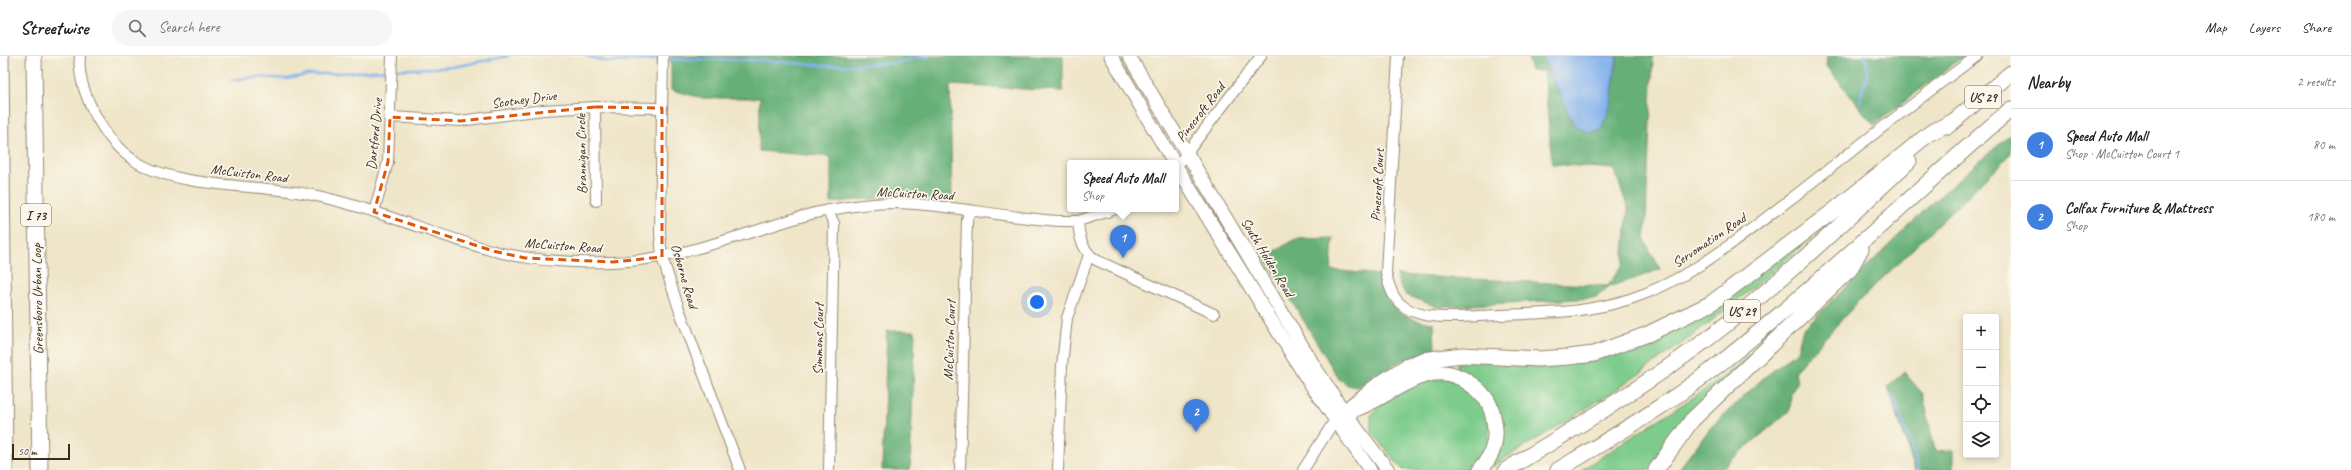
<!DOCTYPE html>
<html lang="en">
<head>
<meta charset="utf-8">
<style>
	:root { --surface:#fff; --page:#f6f6f6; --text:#202124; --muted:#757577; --line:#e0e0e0; --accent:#db2777 }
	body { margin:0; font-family:Caveat,sans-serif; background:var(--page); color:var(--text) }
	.controls { position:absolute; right:12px; bottom:12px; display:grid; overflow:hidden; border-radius:4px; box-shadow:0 2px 6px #0003 }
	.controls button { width:36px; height:36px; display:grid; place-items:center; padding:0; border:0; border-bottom:1px solid var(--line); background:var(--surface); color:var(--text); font:20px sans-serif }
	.scale { position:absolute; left:12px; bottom:10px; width:58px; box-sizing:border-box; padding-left:4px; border:2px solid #3b2a1e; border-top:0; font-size:11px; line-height:14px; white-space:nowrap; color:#3b2a1e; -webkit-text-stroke:3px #fbf7ec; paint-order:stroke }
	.you { position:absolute; left:1037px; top:246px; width:14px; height:14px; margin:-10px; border:3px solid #fff; border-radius:50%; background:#1a73e8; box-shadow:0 0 0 6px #1a73e833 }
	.badge { display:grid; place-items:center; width:26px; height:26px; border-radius:50%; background:var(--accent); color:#fff; font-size:13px; font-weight:700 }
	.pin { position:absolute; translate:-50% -33px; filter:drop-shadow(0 1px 2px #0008) }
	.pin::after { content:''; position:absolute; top:21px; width:14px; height:12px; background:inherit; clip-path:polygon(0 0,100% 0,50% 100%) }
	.popup { position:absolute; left:1067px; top:104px; width:112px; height:52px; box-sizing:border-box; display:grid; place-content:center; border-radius:4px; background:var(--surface); filter:drop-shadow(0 1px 3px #0005); font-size:13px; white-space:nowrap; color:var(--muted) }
	.popup b { font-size:15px; color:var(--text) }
	.popup::after { content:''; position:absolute; left:50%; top:100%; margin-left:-8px; border:8px solid transparent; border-top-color:var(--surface) }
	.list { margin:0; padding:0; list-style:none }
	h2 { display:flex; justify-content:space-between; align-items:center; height:52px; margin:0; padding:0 16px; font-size:17px }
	h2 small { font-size:13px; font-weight:400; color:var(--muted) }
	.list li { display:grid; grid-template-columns:26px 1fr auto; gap:12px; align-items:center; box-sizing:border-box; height:72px; padding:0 16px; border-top:1px solid var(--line) }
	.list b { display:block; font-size:15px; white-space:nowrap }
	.list p { margin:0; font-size:13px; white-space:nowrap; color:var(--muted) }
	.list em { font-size:13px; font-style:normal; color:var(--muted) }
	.icon { flex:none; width:22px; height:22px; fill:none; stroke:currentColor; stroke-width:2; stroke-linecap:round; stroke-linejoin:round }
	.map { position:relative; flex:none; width:2011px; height:414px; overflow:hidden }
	header { display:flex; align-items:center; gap:24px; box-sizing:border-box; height:56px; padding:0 20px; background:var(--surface); border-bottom:1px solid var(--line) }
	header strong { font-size:19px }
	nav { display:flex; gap:22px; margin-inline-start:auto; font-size:14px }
	.search { width:280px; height:36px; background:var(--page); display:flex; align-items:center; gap:10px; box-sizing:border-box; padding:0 14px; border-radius:22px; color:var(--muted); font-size:15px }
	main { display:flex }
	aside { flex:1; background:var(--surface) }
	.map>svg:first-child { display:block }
</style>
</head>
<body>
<header>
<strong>Streetwise</strong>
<div class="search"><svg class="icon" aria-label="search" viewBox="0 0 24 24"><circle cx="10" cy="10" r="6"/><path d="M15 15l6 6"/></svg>Search here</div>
<nav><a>Map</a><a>Layers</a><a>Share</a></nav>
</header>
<main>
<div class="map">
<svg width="2011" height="414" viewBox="0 0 2011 414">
	<rect width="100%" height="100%" fill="#fbf7ec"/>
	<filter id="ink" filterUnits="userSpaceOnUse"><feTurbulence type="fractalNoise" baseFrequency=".025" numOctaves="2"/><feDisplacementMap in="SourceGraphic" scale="8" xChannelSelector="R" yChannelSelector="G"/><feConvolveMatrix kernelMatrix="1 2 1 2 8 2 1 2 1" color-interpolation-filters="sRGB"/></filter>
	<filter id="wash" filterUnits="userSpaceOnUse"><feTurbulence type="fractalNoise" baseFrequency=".012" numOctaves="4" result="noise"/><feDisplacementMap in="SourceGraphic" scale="16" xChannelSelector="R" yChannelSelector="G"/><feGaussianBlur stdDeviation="0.9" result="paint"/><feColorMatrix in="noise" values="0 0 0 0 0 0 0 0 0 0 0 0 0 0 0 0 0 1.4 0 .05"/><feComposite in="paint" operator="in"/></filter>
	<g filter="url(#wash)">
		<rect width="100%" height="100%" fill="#efe5c8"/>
		<path fill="#7ecc8c" stroke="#5c7b55" d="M1809,181L1810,183C1753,233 1695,280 1632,323C1586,354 1538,382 1491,411L1500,362L1457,314V307L1621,295Z
			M1760,291L1651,414H1581L1712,329Z
			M1447,322L1472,334L1490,359L1488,391L1475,414H1403L1371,375V360L1377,351L1419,325Z"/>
		<path fill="#66b078" stroke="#506d4b" d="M671,0H1063V35L950,29L952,145C910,141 872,141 831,147V101L759,95L760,42H702L671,34Z
			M1528,0H1542L1574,69L1617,11V0H1653L1645,185L1660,213L1637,222L1608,231L1596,242L1437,251L1406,239L1399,228L1396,219L1608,230L1623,208L1628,152L1614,113L1552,108L1544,15H1531Z
			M1827,0H1964L1874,69L1826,10Z
			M2011,78V98L1856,248L1794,316L1798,325L1791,337L1790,354L1720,414H1678L1712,370L1760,325L1797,295L1803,273L1934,145Z
			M1333,182L1331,214L1381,219C1382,251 1404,264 1434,267L1435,295L1401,305L1357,331L1348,329L1339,323L1265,201L1296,183Z
			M887,275H915L910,414H882Z
			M1904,316L1923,338L1935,395L1953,394V414H1915L1888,331Z"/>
		<path fill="#81b1ec" stroke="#5e6e85" d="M1542,0H1617L1611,48L1601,74L1589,77L1574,69Z"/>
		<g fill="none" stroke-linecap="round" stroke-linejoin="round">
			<path stroke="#81b1ec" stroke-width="2.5" d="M587,0L608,6L661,3
				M666,3L758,4L829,10L895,7L929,0
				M393,14L453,11L508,0
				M231,24L257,21L287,23L306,19L388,14
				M1859,46L1867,19L1866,0
				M1893,340L1919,414"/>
		</g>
	</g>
	<g filter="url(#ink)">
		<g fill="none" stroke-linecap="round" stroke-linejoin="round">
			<g stroke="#958873" stroke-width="12">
				<path id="minor" d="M80,0C76,34 106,87 135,105C179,133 256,128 308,138C372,151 431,178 494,195C531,205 572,207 611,206C665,205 717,187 768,171C788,165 809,157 830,154C851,150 873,147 894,147C950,148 1005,162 1060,165H1078L1116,153
					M663,0L660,177L662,201L679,253L740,414
					M1398,0L1386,217C1388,226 1390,235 1396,243C1414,266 1454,261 1479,260C1529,257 1582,259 1630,243C1692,223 1741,180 1792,142C1853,94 1914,46 1977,0
					M595,51L596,145
					M390,61L460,65L543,54L595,51L662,52
					M1176,111L1261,0
					M827,154L834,167L829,414
					M374,156L388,106L392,0
					M1078,165C1079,181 1082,194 1096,204L1214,258
					M960,414L967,164L970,154
					M1058,414L1062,309L1067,262L1089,199
					M1303,414L1335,364L1340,360"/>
			</g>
			<g stroke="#958873" stroke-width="15">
				<path id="major" d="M1111,0L1174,107
					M1129,0L1314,310L1344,356L1388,414
					M1176,110L1306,321L1370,414"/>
			</g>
			<g stroke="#958873" stroke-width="17">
				<path id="highway" d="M1,0L5,414
					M34,0L40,414
					M1948,70L2011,17
					M1355,353C1392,341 1429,297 1469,327C1482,335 1490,345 1493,360C1498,380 1494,399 1480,414
					M1344,356L1378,329L1407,310L1423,304L1462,299L1538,303L1569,301L1594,298L1648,278L1710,248L1832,156L1930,77L1954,65
					M1506,414C1577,371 1648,328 1714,278C1782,225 1846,164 1909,105
					M1558,414C1611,382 1664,351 1713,313C1817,232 1911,139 2011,53
					M1656,414L1692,364L1850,213L1861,193"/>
			</g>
			<use href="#minor" stroke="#fff" stroke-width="10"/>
			<use href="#major" stroke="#fff" stroke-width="13"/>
			<use href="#highway" stroke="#fff" stroke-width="15"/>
		</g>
	</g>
	<path fill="none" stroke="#df570d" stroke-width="3" stroke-dasharray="8 5" stroke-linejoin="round" d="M595,51L662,52V201L613,206L525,202L493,195L374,156L388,106L390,61L460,65Z"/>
	<g text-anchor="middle" stroke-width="3.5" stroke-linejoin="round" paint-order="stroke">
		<g fill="#fbf7ec" stroke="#75685c" stroke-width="1">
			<rect x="1965" y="30" width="36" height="22" rx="3"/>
			<rect x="21" y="148" width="30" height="22" rx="3"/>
			<rect x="1724" y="244" width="36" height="22" rx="3"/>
		</g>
		<g font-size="13" font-weight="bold" fill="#3b2a1e">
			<text x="1983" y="46">US 29</text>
			<text x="36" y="164">I 73</text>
			<text x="1742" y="260">US 29</text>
		</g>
		<g font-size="14" fill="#3b2a1e" stroke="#fbf7ec">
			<text transform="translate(524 43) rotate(-7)" y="5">Scotney Drive</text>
			<text transform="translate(1200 56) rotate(-52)" y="5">Pinecroft Road</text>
			<text transform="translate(374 78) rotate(-85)" y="5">Dartford Drive</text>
			<text transform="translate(581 98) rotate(-91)" y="5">Brannigan Circle</text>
			<text transform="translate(249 117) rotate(7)" y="5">McCuiston Road</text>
			<text transform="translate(1377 129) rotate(-87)" y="5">Pinecroft Court</text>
			<text transform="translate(915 137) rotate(3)" y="5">McCuiston Road</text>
			<text transform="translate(1709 184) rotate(-34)" y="5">Servomation Road</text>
			<text transform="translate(563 189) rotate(4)" y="5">McCuiston Road</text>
			<text transform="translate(1268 201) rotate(59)" y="5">South Holden Road</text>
			<text transform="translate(685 220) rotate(74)" y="5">Osborne Road</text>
			<text transform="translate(37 243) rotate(-91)" y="5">Greensboro Urban Loop</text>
			<text transform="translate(818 283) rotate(-89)" y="5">Simmons Court</text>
			<text transform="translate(949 284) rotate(-88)" y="5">McCuiston Court</text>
		</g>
	</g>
</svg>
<div class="controls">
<button>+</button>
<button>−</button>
<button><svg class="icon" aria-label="locate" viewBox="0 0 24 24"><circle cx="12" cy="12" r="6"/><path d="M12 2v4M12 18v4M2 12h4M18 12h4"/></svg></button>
<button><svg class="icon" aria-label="layers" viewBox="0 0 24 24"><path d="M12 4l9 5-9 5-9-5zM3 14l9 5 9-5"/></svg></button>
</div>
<div class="scale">50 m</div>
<div class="you"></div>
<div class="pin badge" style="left:1123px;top:202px;background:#3f7fe0">1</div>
<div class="popup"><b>Speed Auto Mall</b>Shop</div>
<div class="pin badge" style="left:1196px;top:376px;background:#3f7fe0">2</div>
</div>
<aside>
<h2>Nearby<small>2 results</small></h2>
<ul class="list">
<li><span class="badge" style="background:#3f7fe0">1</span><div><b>Speed Auto Mall</b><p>Shop · McCuiston Court 1</p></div><em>80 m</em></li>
<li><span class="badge" style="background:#3f7fe0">2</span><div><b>Colfax Furniture &amp; Mattress</b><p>Shop</p></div><em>180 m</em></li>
</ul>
</aside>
</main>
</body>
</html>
